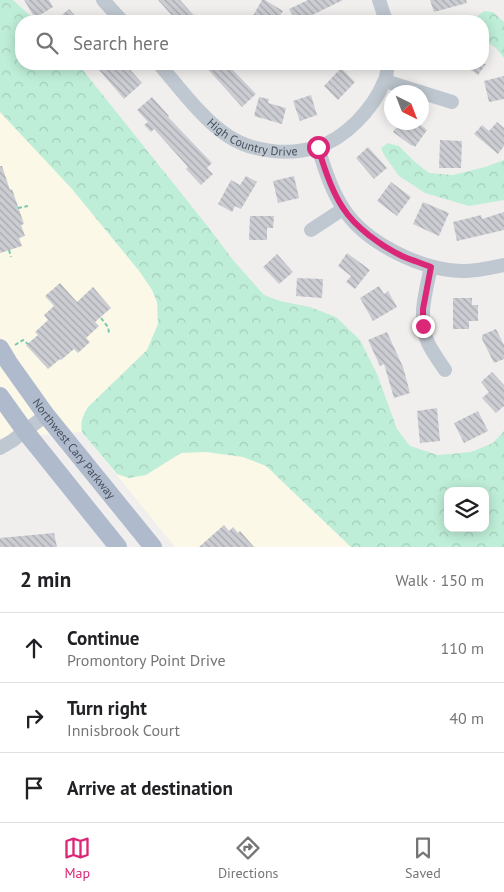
<!DOCTYPE html>
<html lang="en">
<head>
<meta charset="utf-8">
<style>
	:root { --surface:#fff; --page:#f2f2f2; --text:#202124; --muted:#757577; --line:#e0e0e0; --accent:#db2777 }
	body { margin:0; font-family:"PT Sans",sans-serif; background:var(--page); color:var(--text) }
	.controls { position:absolute; right:15px; bottom:15px; display:grid; overflow:hidden; border-radius:10px; box-shadow:0 2px 12px #0003 }
	.controls button { width:45px; height:45px; display:grid; place-items:center; padding:0; border:0; border-bottom:1px solid var(--line); background:var(--surface); color:var(--text); font:25px sans-serif }
	.compass { position:absolute; left:384px; top:85px; width:45px; height:45px; border-radius:50%; background:var(--surface); box-shadow:0 2px 12px #0003; rotate:138deg }
	.stop { position:absolute; width:15px; height:15px; margin:-11px; border:4px solid #db2777; border-radius:50%; background:#fff }
	.stop.end { background:#db2777; border-color:#fff; box-shadow:0 1px 5px #0008 }
	.list { margin:0; padding:0; list-style:none }
	h2 { display:flex; justify-content:space-between; align-items:center; height:65px; margin:0; padding:0 20px; font-size:21px }
	h2 small { font-size:16px; font-weight:400; color:var(--muted) }
	.list li { display:grid; grid-template-columns:32px 1fr auto; gap:15px; align-items:center; box-sizing:border-box; height:70px; padding:0 20px; border-top:1px solid var(--line) }
	.list b { display:block; font-size:19px; white-space:nowrap }
	.list p { margin:0; font-size:16px; white-space:nowrap; color:var(--muted) }
	.list em { font-size:16px; font-style:normal; color:var(--muted) }
	.icon { flex:none; width:28px; height:28px; fill:none; stroke:currentColor; stroke-width:2; stroke-linecap:round; stroke-linejoin:round }
	.map { position:relative; flex:none; width:504px; height:547px; overflow:hidden }
	.search { position:absolute; background:var(--surface); box-shadow:0 2px 12px #0003; left:15px; right:15px; top:15px; height:55px; display:flex; align-items:center; gap:12px; box-sizing:border-box; padding:0 18px; border-radius:20px; color:var(--muted); font-size:19px }
	.sheet { height:275px; background:var(--surface) }
	nav { display:flex; justify-content:space-around; align-items:center; box-sizing:border-box; height:70px; border-top:1px solid var(--line); background:var(--surface); font-size:14px; color:var(--muted) }
	nav a { display:grid; justify-items:center; gap:2px }
	nav .on { color:var(--accent) }
	.map>svg:first-child { display:block }
</style>
</head>
<body>
<div class="map">
<svg width="504" height="547" viewBox="0 0 504 547">
	<defs>
		<pattern id="forest-crowns" width="20" height="18" patternUnits="userSpaceOnUse" patternTransform="scale(1.25)"><rect width="20" height="18" fill="#beeed7"/><path d="M2 6a3 3 0 1 1 6 0M12 15a3 3 0 1 1 6 0" fill="none" stroke="#a5cebb"/></pattern>
		<pattern id="building-back-hatch" width="6" height="6" patternUnits="userSpaceOnUse" patternTransform="scale(1.25)"><rect width="6" height="6" fill="#cbcdd3"/><path d="M-1 5l2 2M0 0l6 6M5-1l2 2" fill="none" stroke="#a7a9ae"/></pattern>
	</defs>
	<rect width="100%" height="100%" fill="#f1efee"/>
	<path fill="#fbf8e8" d="M0,4L21,64L423,547H175L82,432L0,438Z"/>
	<path fill="url(#forest-crowns)" fill-rule="evenodd" d="M0,0H13L36,21H21V64H78L209,228L233,260L264,295L280,301L310,307L336,317L360,340L377,374L397,429L410,446L438,455L471,452L493,443L504,431V547H351L266,466L243,457L206,452L181,453L146,475L129,478L117,474L82,432C80,421 83,416 88,407L147,350L158,324L157,302L152,290L140,272L72,189L0,112ZM448,491H485V528H448Z
		M484,11L493,12L504,22V58L496,48L483,39V21H476V17Z
		M388,143L399,146L415,162L429,173L453,175L485,167L504,160V200L469,206L425,193L399,176L384,155L381,148Z"/>
	<path fill="url(#building-back-hatch)" d="M24,0H49L53,7L35,18Z
		M158,0H180L199,21H177Z
		M262,0H265L283,11L276,21H250Z
		M308,0H343L300,21H296L289,9Z
		M430,0H466L467,3L434,12Z
		M69,9L80,21H55Z
		M94,64H125L142,83L124,99Z
		M203,64H227L256,94L242,107Z
		M462,64H486L478,75Z
		M341,68L355,82L338,100L324,86Z
		M504,76V99L489,102L484,81Z
		M311,95L317,115L300,121L293,101Z
		M152,97L169,116L168,117L212,163L207,168L213,174L201,185L186,169L188,167L154,129L151,132L144,125L148,122L137,110Z
		M259,97L269,99L268,103L286,108L282,124L254,116Z
		M400,122H417L427,130L415,147L413,145L412,146L393,132Z
		M497,122L504,128V146L498,154L474,134L482,125L489,131Z
		M440,140L462,141L461,168H439Z
		M368,147L387,168L374,179L356,158Z
		M0,166H2L10,190L12,189L24,224L21,225L25,236L19,238L22,246L0,253Z
		M246,176L257,182L241,209L235,206L232,212L218,204L231,180L240,185Z
		M294,176L299,198L278,203L273,181Z
		M391,182L411,197L397,216L377,201Z
		M423,202L449,213L439,236L413,224Z
		M504,212V230L457,241L453,222L481,215L482,219Z
		M250,216H274L273,228H267V240H249Z
		M347,253L370,270L355,289L346,282L351,276L338,266Z
		M277,254L293,272L279,284L263,267Z
		M297,278L323,279L322,298L296,296Z
		M60,283L77,302L93,287L111,308L95,322L99,326L86,338L90,342L78,353L74,349L61,360L60,359L48,369L26,345L38,335L35,332L48,320L44,315L54,306L45,296Z
		M379,286L384,294L388,291L397,307L373,321L360,298Z
		M453,298H472V305H478V321H469V329H453Z
		M496,329L504,345V359L494,363L482,339V335Z
		M387,332L403,367L410,393L394,398L384,364L380,366L368,340Z
		M492,372L504,385V406L496,413L482,398L489,392L481,382Z
		M437,408L440,441L420,443L417,411Z
		M478,411L488,431L464,443L454,423Z
		M224,525L229,531L233,527L238,533L240,531L254,547H199Z
		M54,533L57,547H0V538Z"/>
	<g fill="none" stroke-linecap="round" stroke-linejoin="round">
		<path stroke="#76cbad" stroke-width="2" stroke-dasharray="4 2.5" stroke-linecap="butt" d="M18,208L28,206
			M9,250L11,257
			M101,318L108,327L109,333
			M15,345L23,340L28,344"/>
		<g stroke="#bfc7d0" stroke-width="14">
			<path d="M103,0L122,21"/>
			<path d="M379,0L386,21"/>
			<path id="s1" d="M159,64C178,86 203,120 228,136C252,152 289,156 317,147C345,139 373,109 384,82C387,77 387,70 388,64"/>
			<path d="M385,81L452,102"/>
			<path d="M318,147C324,168 331,190 343,208C365,243 421,270 462,271C476,271 490,268 504,265"/>
			<path d="M311,230L343,209"/>
			<path d="M431,267C426,291 417,319 428,343C433,353 439,361 445,370"/>
			<path d="M0,448L12,441L46,415"/>
		</g>
		<g stroke="#afbacd" stroke-width="18">
			<path id="s2" d="M0,348L9,363L46,415L153,547"/>
			<path d="M0,396L25,431L118,547"/>
		</g>
	</g>
	<g fill="none" stroke-linecap="round" stroke-linejoin="round">
		<path stroke="#db2777" stroke-width="6" d="M318,147C324,168 331,190 343,208C355,227 381,246 402,256C411,260 421,263 431,267L423,309V326"/>
	</g>
	<g text-anchor="middle" stroke-width="4.5" stroke-linejoin="round" paint-order="stroke">
		<g font-size="12" fill="#474f5c" stroke="#fff">
			<text dy="4" stroke="none"><textPath href="#s1" startOffset="124">High Country Drive</textPath></text>
			<text dy="4" stroke="none"><textPath href="#s2" startOffset="125">Northwest Cary Parkway</textPath></text>
		</g>
	</g>
</svg>
<div class="controls">
<button><svg class="icon" aria-label="layers" viewBox="0 0 24 24"><path d="M12 4l9 5-9 5-9-5zM3 14l9 5 9-5"/></svg></button>
</div>
<svg class="compass" viewBox="-18 -18 36 36"><path d="M0-13l5 13h-10z" fill="#e53935"/><path d="M0 13l5-13h-10z" fill="#757577"/></svg>
<div class="stop" style="left:318px;top:147px"></div>
<div class="stop end" style="left:423px;top:326px"></div>
<div class="search"><svg class="icon" aria-label="search" viewBox="0 0 24 24"><circle cx="10" cy="10" r="6"/><path d="M15 15l6 6"/></svg>Search here</div>
</div>
<section class="sheet">
<h2>2 min<small>Walk · 150 m</small></h2>
<ul class="list">
<li><svg class="icon" aria-label="ahead" viewBox="0 0 24 24"><path d="M12 20V5M6 11l6-6 6 6"/></svg><div><b>Continue</b><p>Promontory Point Drive</p></div><em>110 m</em></li>
<li><svg class="icon" aria-label="right" viewBox="0 0 24 24"><path d="M7 20v-9h11M14 6l5 5-5 5"/></svg><div><b>Turn right</b><p>Innisbrook Court</p></div><em>40 m</em></li>
<li><svg class="icon" aria-label="arrive" viewBox="0 0 24 24"><path d="M6 21V4h12l-3 4 3 4H6"/></svg><div><b>Arrive at destination</b></div></li>
</ul>
</section>
<nav>
<a class="on"><svg class="icon" aria-label="map" viewBox="0 0 24 24"><path d="M3 6l6-2 6 2 6-2v14l-6 2-6-2-6 2zM9 4v14M15 6v14"/></svg>Map</a>
<a><svg class="icon" aria-label="directions" viewBox="0 0 24 24"><path d="M12 3l9 9-9 9-9-9zM9 14v-3h6M13 9l2 2-2 2"/></svg>Directions</a>
<a><svg class="icon" aria-label="saved" viewBox="0 0 24 24"><path d="M7 4h10v16l-5-4-5 4z"/></svg>Saved</a>
</nav>
</body>
</html>
